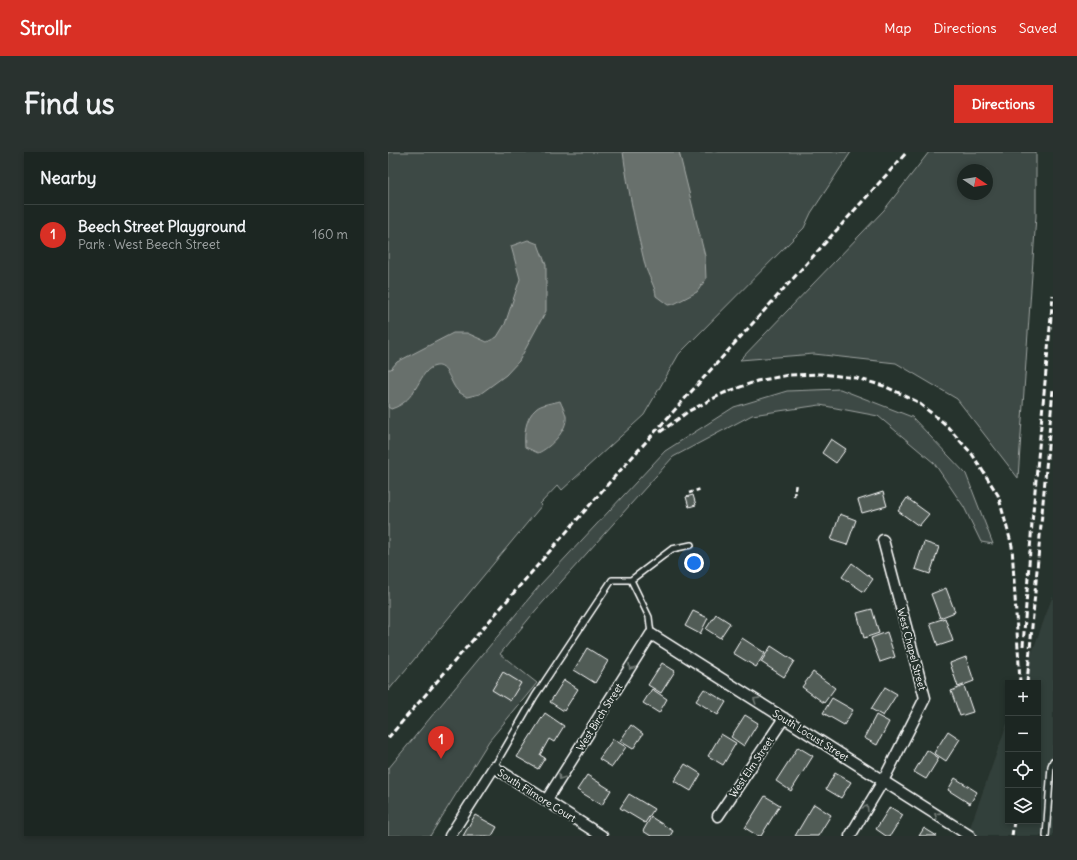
<!DOCTYPE html>
<html lang="en">
<head>
<meta charset="utf-8">
<style>
	:root { --surface:#1c2622; --page:#29322f; --text:#f1f3f6; --muted:#a0a5a5; --line:#3a4340; --accent:#d93025 }
	body { margin:0; font-family:Delius,sans-serif; background:var(--page); color:var(--text) }
	.controls { position:absolute; right:12px; bottom:12px; display:grid; overflow:hidden; border-radius:0px; box-shadow:0 2px 6px #0003 }
	.controls button { width:36px; height:36px; display:grid; place-items:center; padding:0; border:0; border-bottom:1px solid var(--line); background:var(--surface); color:var(--text); font:20px sans-serif }
	.compass { position:absolute; left:569px; top:12px; width:36px; height:36px; border-radius:50%; background:var(--surface); box-shadow:0 2px 6px #0003; rotate:102deg }
	.you { position:absolute; left:306px; top:411px; width:14px; height:14px; margin:-10px; border:3px solid #fff; border-radius:50%; background:#1a73e8; box-shadow:0 0 0 6px #1a73e833 }
	.badge { display:grid; place-items:center; width:26px; height:26px; border-radius:50%; background:var(--accent); color:#fff; font-size:13px; font-weight:700 }
	.pin { position:absolute; translate:-50% -33px; filter:drop-shadow(0 1px 2px #0008) }
	.pin::after { content:''; position:absolute; top:21px; width:14px; height:12px; background:inherit; clip-path:polygon(0 0,100% 0,50% 100%) }
	.list { margin:0; padding:0; list-style:none }
	h2 { display:flex; justify-content:space-between; align-items:center; height:52px; margin:0; padding:0 16px; font-size:17px }
	h2 small { font-size:13px; font-weight:400; color:var(--muted) }
	.list li { display:grid; grid-template-columns:26px 1fr auto; gap:12px; align-items:center; box-sizing:border-box; height:60px; padding:0 16px; border-top:1px solid var(--line) }
	.list b { display:block; font-size:15px; white-space:nowrap }
	.list p { margin:0; font-size:13px; white-space:nowrap; color:var(--muted) }
	.list em { font-size:13px; font-style:normal; color:var(--muted) }
	.icon { flex:none; width:22px; height:22px; fill:none; stroke:currentColor; stroke-width:2; stroke-linecap:round; stroke-linejoin:round }
	.map { position:relative; flex:none; width:665px; height:684px; overflow:hidden; border-radius:0px }
	header { display:flex; align-items:center; gap:24px; box-sizing:border-box; height:56px; padding:0 20px; background:var(--accent); color:#fff }
	header strong { font-size:19px }
	nav { display:flex; gap:22px; margin-inline-start:auto; font-size:14px }
	.intro { display:flex; align-items:center; justify-content:space-between; box-sizing:border-box; height:96px; padding:0 24px }
	h1 { margin:0; font-size:28px }
	.button { padding:10px 18px; border-radius:0px; background:var(--accent); color:#fff; font-size:14px; font-weight:700 }
	main { display:flex; gap:24px; padding:0 24px }
	aside { flex:1; background:var(--surface); border-radius:0px; box-shadow:0 2px 6px #0003 }
	.map>svg:first-child { display:block }
</style>
</head>
<body>
<header>
<strong>Strollr</strong>
<nav><a>Map</a><a>Directions</a><a>Saved</a></nav>
</header>
<div class="intro"><h1>Find us</h1><a class="button">Directions</a></div>
<main>
<aside>
<h2>Nearby<small></small></h2>
<ul class="list">
<li><span class="badge">1</span><div><b>Beech Street Playground</b><p>Park · West Beech Street</p></div><em>160 m</em></li>
</ul>
</aside>
<div class="map">
<svg width="665" height="684" viewBox="0 0 665 684">
	<rect width="100%" height="100%" fill="#26332d"/>
	<filter id="ink" filterUnits="userSpaceOnUse"><feTurbulence type="fractalNoise" baseFrequency=".025" numOctaves="2"/><feDisplacementMap in="SourceGraphic" scale="8" xChannelSelector="R" yChannelSelector="G"/><feConvolveMatrix kernelMatrix="1 2 1 2 8 2 1 2 1" color-interpolation-filters="sRGB"/></filter>
	<g filter="url(#ink)">
		<path fill="#333f3a" d="M665,443V684H579L620,569V669H650V531H633Z"/>
		<path fill="#3e4944" stroke="#9ea4a2" fill-rule="evenodd" d="M0,0H463L423,61L416,76L291,202L256,263L174,338L170,333L152,352L154,353L0,539Z
			M541,0H648V64L630,326L569,247L508,211L426,202L352,208L496,58ZM575,18H599V42H575Z
			M452,237L524,265L578,322L605,392L593,390L576,355L546,311L490,264L432,253L364,263L285,305L148,458L112,502L149,531L101,589L42,684H0V617L152,433L277,299L346,255L399,239Z"/>
		<path fill="#67706c" stroke="#a4a9a7" d="M235,0H291L317,104L318,127L309,140L286,152L280,153L268,144C268,136 259,122 257,113C248,75 240,38 235,0Z
			M140,88L150,92L158,113V159L131,209L118,223L92,242L79,245C76,243 71,241 69,238C62,231 60,212 48,214C30,217 31,249 3,257L0,255V217H3L9,210L65,181H79L99,190L109,185L117,172L132,127L123,94Z
			M172,249C174,254 177,259 178,264C180,278 162,296 150,301L137,295C136,282 137,266 148,257C153,252 165,251 172,249Z"/>
		<path fill="#515c57" stroke="#fff" d="M443,287L458,297L448,311L434,301Z
			M495,340L499,354L474,361L470,348Z
			M305,343L308,353L301,355L298,345Z
			M519,346L541,362L531,374L510,359Z
			M452,362L468,368L459,393L443,388Z
			M536,390L551,395L542,422L527,417Z
			M464,411L485,427L476,440L454,425Z
			M558,436L567,460L552,466L543,442Z
			M484,457L491,481L476,486L469,461Z
			M305,459L320,466L312,482L297,474Z
			M328,462L342,471L332,486L318,477Z
			M557,466L565,489L550,494L542,471Z
			M499,480L507,505L492,510L483,486Z
			M354,486L377,501L368,515L345,501Z
			M383,494L406,509L396,525L373,510Z
			M199,496L220,509L207,531L186,518Z
			M578,505L586,529L570,535L562,511Z
			M274,511L287,519L273,541L260,533Z
			M115,520L133,531L122,549L104,538Z
			M425,520L447,536L436,551L414,535Z
			M176,528L190,537L176,559L162,550Z
			M576,534L585,560L572,564L563,539Z
			M497,535L509,542L495,564L483,557Z
			M264,537L279,547L271,561L255,551Z
			M316,537L338,550L330,563L308,549Z
			M444,546L465,558L456,573L435,561Z
			M157,561L176,574L166,590L161,587L152,603L157,606L150,617L129,605Z
			M357,563L370,571L356,594L343,585Z
			M488,563L501,570L489,593L476,586Z
			M243,573L255,582L245,597L232,589Z
			M560,579L572,587L558,609L546,601Z
			M333,582L348,591L335,613L320,604Z
			M225,587L238,595L224,615L211,607Z
			M410,595L425,604L403,639L388,629Z
			M539,598L551,606L538,627L526,620Z
			M297,612L313,622L303,639L286,629Z
			M447,621L463,630L453,646L438,637Z
			M199,623L223,638L214,653L189,638Z
			M567,626L589,640L582,652L560,638Z
			M241,642L266,657L257,671L232,656Z
			M377,644L392,653L373,684H370L357,676Z
			M426,652L443,663L430,684H407Z
			M502,655L515,663L502,684H498L488,677Z
			M87,663L109,675L104,684H75Z
			M263,665L285,679L282,684H263L255,679Z
			M536,676L549,684H531Z"/>
		<g fill="none" stroke-linecap="round" stroke-linejoin="round">
			<g stroke="#fff" stroke-width="8">
				<path id="service" d="M243,428L284,397L303,393
					M106,615L147,544L224,428H243L261,465L263,482
					M658,684L663,614L665,609"/>
			</g>
			<g stroke="#fff" stroke-width="13">
				<path id="minor" d="M158,649L263,482L582,684
					M330,664L396,566
					M62,684L106,615L214,684
					M462,684L495,629L537,546L495,388"/>
			</g>
			<path stroke="#fff" stroke-width="2.5" stroke-dasharray="4 3" stroke-linecap="butt" d="M301,341L313,337
				M406,344L408,331"/>
			<use href="#service" stroke="#26332d" stroke-width="5"/>
			<use href="#minor" stroke="#26332d" stroke-width="10"/>
			<path stroke="#fff" stroke-width="3" stroke-dasharray="6 3" stroke-linecap="butt" d="M272,280L301,259L336,241L369,229L401,223L433,222L468,226L496,234L528,249L556,271L584,302L610,343L624,394L632,530
				M635,494L644,371L665,143
				M639,531L665,237
				M0,586L220,332L519,0
				M624,684L626,669"/>
		</g>
		<defs><path id="oneway-chevron" d="M-2-3.5L2.5 0L-2 3.5" fill="none" stroke-width="1.6" stroke-linecap="round" stroke-linejoin="round"/></defs>
		<g stroke="#727a76">
			<use href="#oneway-chevron" transform="translate(243 515) rotate(122)"/>
			<use href="#oneway-chevron" transform="translate(368 548) rotate(-148)"/>
			<use href="#oneway-chevron" transform="translate(173 625) rotate(122)"/>
			<use href="#oneway-chevron" transform="translate(478 656) rotate(-59)"/>
			<use href="#oneway-chevron" transform="translate(549 663) rotate(-148)"/>
		</g>
	</g>
	<g text-anchor="middle" stroke-width="4" stroke-linejoin="round" paint-order="stroke">
		<g font-size="10" fill="#fff" stroke="#26332d">
			<text transform="translate(524 497) rotate(75)" y="4">West Chapel Street</text>
			<text transform="translate(211 565) rotate(-58)" y="4">West Birch Street</text>
			<text transform="translate(423 583) rotate(32)" y="4">South Locust Street</text>
			<text transform="translate(363 615) rotate(-56)" y="4">West Elm Street</text>
			<text transform="translate(149 643) rotate(32)" y="4">South Filmore Court</text>
		</g>
	</g>
</svg>
<div class="controls">
<button>+</button>
<button>−</button>
<button><svg class="icon" aria-label="locate" viewBox="0 0 24 24"><circle cx="12" cy="12" r="6"/><path d="M12 2v4M12 18v4M2 12h4M18 12h4"/></svg></button>
<button><svg class="icon" aria-label="layers" viewBox="0 0 24 24"><path d="M12 4l9 5-9 5-9-5zM3 14l9 5 9-5"/></svg></button>
</div>
<svg class="compass" viewBox="-18 -18 36 36"><path d="M0-13l5 13h-10z" fill="#e53935"/><path d="M0 13l5-13h-10z" fill="#a0a5a5"/></svg>
<div class="you"></div>
<div class="pin badge" style="left:53px;top:607px">1</div>
</div>
</main>
</body>
</html>
